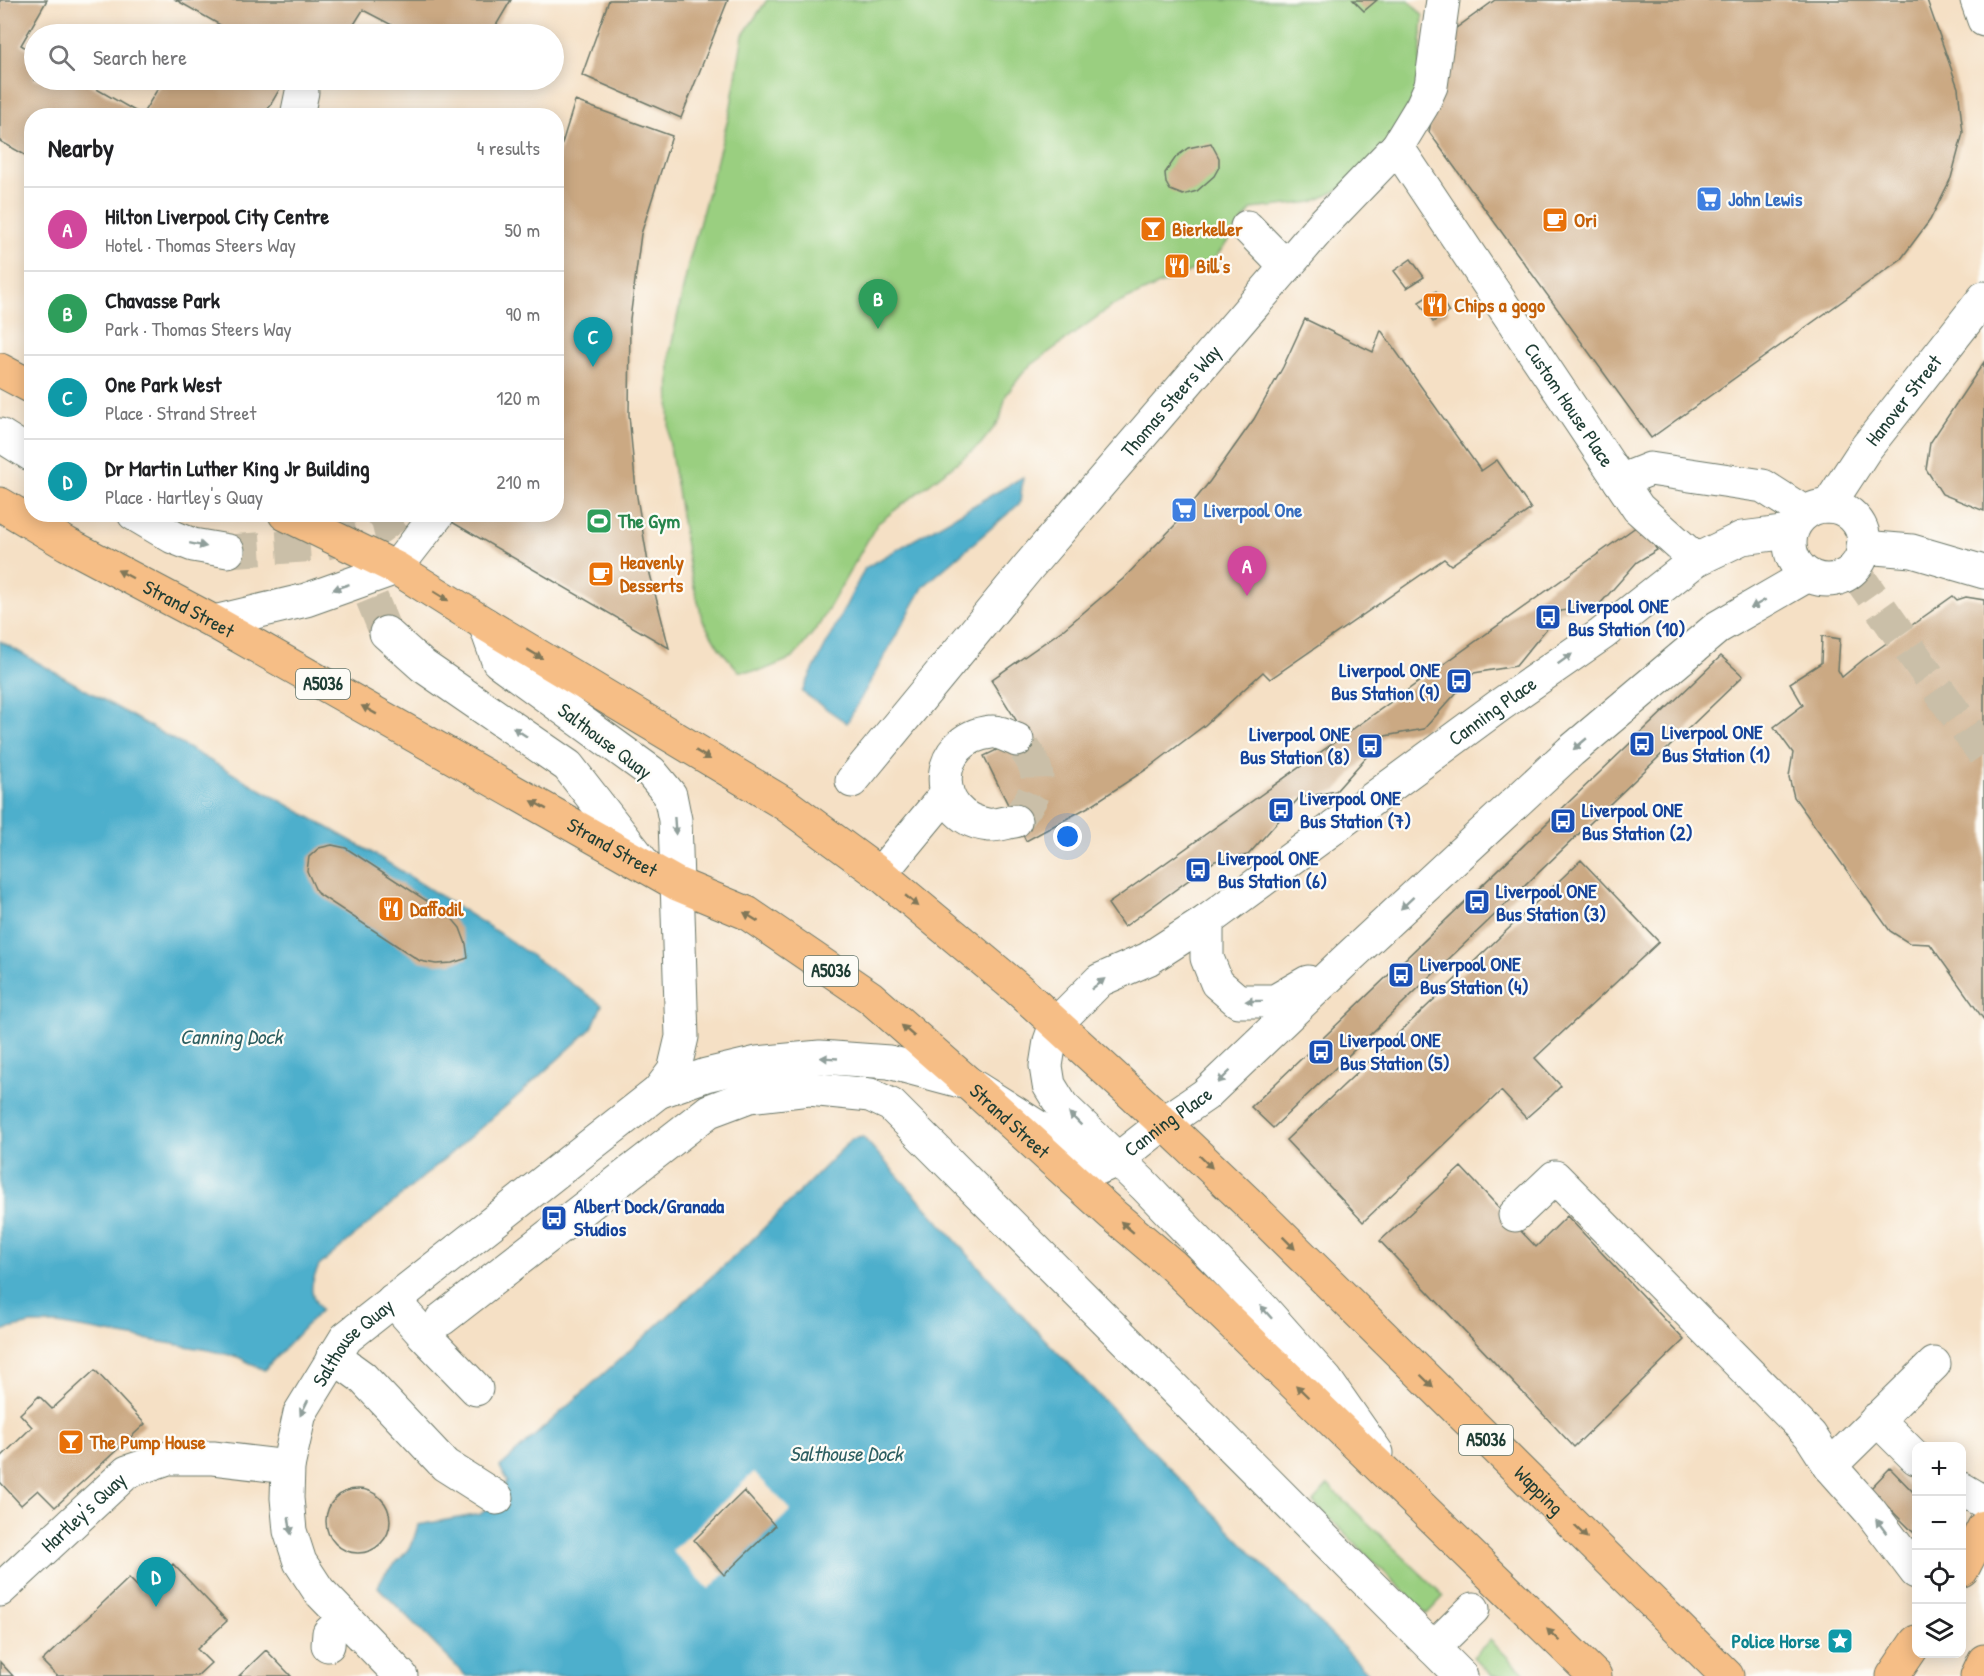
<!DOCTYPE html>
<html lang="en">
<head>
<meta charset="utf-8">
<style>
	:root { --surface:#fff; --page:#f2f2f2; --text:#202124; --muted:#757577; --line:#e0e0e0; --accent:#7c3aed }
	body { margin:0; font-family:"Patrick Hand",sans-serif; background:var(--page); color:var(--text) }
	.controls { position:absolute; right:18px; bottom:18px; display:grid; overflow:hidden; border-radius:12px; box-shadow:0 3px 15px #0003 }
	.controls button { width:54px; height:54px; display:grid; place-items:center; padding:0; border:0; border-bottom:2px solid var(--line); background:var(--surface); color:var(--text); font:30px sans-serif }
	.you { position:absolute; left:1068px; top:837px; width:21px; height:21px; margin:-15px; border:4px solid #fff; border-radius:50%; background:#1a73e8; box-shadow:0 0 0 9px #1a73e833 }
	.badge { display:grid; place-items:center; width:39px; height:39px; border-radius:50%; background:var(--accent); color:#fff; font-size:20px; font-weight:700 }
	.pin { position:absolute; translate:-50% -50px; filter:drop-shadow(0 2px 3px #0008) }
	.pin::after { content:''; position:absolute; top:32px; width:21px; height:18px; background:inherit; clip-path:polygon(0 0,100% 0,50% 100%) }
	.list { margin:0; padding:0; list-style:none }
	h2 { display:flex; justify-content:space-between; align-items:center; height:78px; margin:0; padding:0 24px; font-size:26px }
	h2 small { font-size:20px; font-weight:400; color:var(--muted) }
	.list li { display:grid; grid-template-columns:39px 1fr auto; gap:18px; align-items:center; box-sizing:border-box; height:84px; padding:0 24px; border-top:2px solid var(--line) }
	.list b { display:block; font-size:22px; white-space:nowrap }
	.list p { margin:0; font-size:20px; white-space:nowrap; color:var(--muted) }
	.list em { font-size:20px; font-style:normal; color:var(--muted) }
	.icon { flex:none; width:33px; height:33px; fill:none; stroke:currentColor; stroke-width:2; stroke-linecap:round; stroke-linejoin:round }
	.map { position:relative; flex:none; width:1984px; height:1676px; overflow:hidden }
	.search { position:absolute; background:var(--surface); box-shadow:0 3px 15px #0003; left:24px; top:24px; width:540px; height:66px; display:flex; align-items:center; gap:15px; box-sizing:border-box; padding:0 21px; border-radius:33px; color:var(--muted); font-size:22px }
	.panel { position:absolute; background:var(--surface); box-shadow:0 3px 15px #0003; left:24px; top:108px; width:540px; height:414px; border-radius:24px }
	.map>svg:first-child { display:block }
</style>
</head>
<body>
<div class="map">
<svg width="1984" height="1676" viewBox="0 0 1984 1676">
	<rect width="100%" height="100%" fill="#fdfcf7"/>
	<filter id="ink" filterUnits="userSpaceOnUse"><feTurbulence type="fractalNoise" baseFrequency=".0167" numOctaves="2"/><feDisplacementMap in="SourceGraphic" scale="12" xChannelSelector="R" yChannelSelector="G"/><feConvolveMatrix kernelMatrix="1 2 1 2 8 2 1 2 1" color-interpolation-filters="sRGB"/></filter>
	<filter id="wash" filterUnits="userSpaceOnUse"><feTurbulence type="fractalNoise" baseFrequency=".008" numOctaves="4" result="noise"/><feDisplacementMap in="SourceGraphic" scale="24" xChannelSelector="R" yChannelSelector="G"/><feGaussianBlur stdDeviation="1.35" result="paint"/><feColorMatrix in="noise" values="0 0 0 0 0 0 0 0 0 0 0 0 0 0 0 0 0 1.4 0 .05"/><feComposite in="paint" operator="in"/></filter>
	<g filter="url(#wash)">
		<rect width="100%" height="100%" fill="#f5e0c5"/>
		<path fill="#9acf80" stroke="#5c865a" stroke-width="1.5" d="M767,0H1409L1423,16L1418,91L1390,138L1349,185L1313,202L1252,209L1213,261L1112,306L1026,369L1006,395L1000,420L980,445L877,524L819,625L793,658L761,671H739L719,648L703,621L690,571L669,440L670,352L688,265L730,112L743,35Z
			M1328,1485L1444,1596L1427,1614L1313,1502Z
			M1490,1640L1527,1676H1492L1473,1657Z"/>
		<path fill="#4dafcc" stroke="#367680" stroke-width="1.5" d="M1023,477L1020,503L924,586L847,723L802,692L865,568Z
			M0,641L374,854L496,931L602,1005L592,1028L512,1101L319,1266C310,1285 308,1292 321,1310L264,1370L238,1357L208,1350L57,1324H31L0,1331Z
			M863,1137L1031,1325L1371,1676H466L378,1587C383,1571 396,1565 406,1552C413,1544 415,1535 418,1525L481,1514L497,1498L507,1481L500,1467L749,1243L852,1139Z"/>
		<path fill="#f5e0c5" d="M754,1472L791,1510L709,1589L672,1551Z"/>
		<g id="blocks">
			<path fill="#cba983" d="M0,0H47L21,45L34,53V80H81L142,115L163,80H276L283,83L264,116H32V159L0,141Z
				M176,0H511L491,34H409L363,10L348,34H236Z
				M609,0H728L681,118L582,75Z
				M1353,0H1377L1364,11Z
				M1495,0H1927L1958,88L1963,133L1951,178L1930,220L1901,259L1651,438L1429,132L1448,34Z
				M575,101L672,136L641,234L630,319L629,415L636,491L650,574L669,648L438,514H556V163Z
				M1211,143L1219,158V167L1214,176L1197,191L1183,195L1170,190L1166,183L1165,173L1176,157L1188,148Z
				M1411,259L1424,277L1407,288L1394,271Z
				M1436,291L1449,312L1433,322L1419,302Z
				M1305,319L1373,352L1381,330L1481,471L1497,460L1531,509L1451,565L1444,559L1270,679L1263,672L1205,725L1147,769L1090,806L1026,841L984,756L1026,736L991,680L1064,629L1123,579L1176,524L1210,481L1254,419L1283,367Z
				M1984,362V511L1942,494L1926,469L1930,443Z
				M1640,524L1657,550L1637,562L1599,605L1561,611L1516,666L1474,673L1424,729L1385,736L1336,791L1299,798L1248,855L1215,861L1124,927L1108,904Z
				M1953,596L1957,600L1966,597L1984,600V1020L1930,944L1909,943L1890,931L1794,797L1789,777L1793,753L1774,727L1803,705L1790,683L1821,663L1822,636L1840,639L1838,670L1842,677L1864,659Z
				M1721,656L1743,676L1273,1128L1251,1107Z
				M332,845L346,848L450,916L460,928L466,944L468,958L452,963L436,964L420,961L317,893L307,871L309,857L319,848Z
				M1581,860L1659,942L1535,1058L1561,1086L1551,1096L1526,1118L1501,1091L1363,1222L1286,1140Z
				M1461,1167L1536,1247L1567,1216L1684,1340L1574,1447L1380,1241Z
				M95,1370L145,1424L55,1507L38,1490L21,1505L0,1482V1458L32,1427L20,1414L39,1396L52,1409Z
				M1890,1468L1916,1495V1535L1870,1489Z
				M326 1521a32 32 0 1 1 64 0a32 32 0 1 1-64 0Z
				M744,1491L775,1526L724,1575L694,1540Z
				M173,1564L227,1621L197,1649L211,1663L197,1676H57L42,1661L129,1578L143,1592Z
				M266,1650L291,1676H239Z
				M0,1662L13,1676H0Z"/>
		</g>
	</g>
	<g filter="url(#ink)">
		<use href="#blocks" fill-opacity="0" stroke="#6a7667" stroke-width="1.5"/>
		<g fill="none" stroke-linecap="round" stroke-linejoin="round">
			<path stroke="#cabfa8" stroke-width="33" stroke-dasharray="33 16" stroke-linecap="butt" d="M228,551L319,545L375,531L397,514
				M371,551L366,584L386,633
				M1853,569L1984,754
				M1015,821C1042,789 1046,772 1017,740"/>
			<g stroke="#6a7667" stroke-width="35">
				<g id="minor">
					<path d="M1977,0L1984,20"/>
					<path d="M297,116L302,92"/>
					<path id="s1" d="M1397,147L1638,508L1696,560"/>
					<path d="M1247,227L1286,267"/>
					<path d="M0,435L32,455"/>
					<path d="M1620,481L1650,469L1763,486L1805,513"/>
					<path id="s2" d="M1828,506L1866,448L1984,298"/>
					<circle cx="1827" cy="543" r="37"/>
					<path d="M134,514L173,537L193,545L228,551"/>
					<path d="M1863,547L1912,551L1984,572"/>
					<path d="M214,622L306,600L396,568L438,514"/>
					<path d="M386,633L423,666L568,766L645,865"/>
					<path id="s3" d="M852,781L1029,566L1322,225L1397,147L1422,106L1431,86L1443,0"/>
					<path d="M1015,821C1007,822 996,826 988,825C929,817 932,738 991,732C999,731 1009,737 1017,740"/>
					<path d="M880,874L947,793"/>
					<path d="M1207,921V958L1217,983L1238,1001H1275L1308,982"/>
					<path id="s4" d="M658,1092L706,1075L757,1063L820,1057L889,1062L968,1083L1101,1167L1117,1160L1164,1123L1205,1095L1344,962L1571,751L1718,627L1808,575"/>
					<path d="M1515,1215L1555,1177L1810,1435L1830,1466L1934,1364"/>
					<path d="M393,1300L423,1334L476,1389"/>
					<path d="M442,1319L709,1111L749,1096L809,1089L870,1095L891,1105L1433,1648"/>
					<path d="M333,1356L362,1377L445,1465L497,1498"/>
					<path d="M1877,1419L1916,1458"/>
					<path id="s5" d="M1377,1453L1326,1380L1264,1310L1145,1186L1062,1106L1049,1085L1046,1066L1050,1041L1056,1024L1100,980L1148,959L1207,921L1500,705L1602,634L1696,560L1742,538L1791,532"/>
					<path d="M1830,1466L1870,1511L1916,1572"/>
					<path d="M1962,1489L1984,1502"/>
					<path id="s6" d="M0,1590L127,1472L168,1458H213L288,1467"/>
					<path d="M328,1645L329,1633L344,1619"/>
					<path id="s7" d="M401,1676L319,1591L300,1562L290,1531L287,1498L288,1467L300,1413L346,1338L658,1092L674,1071L682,1037L675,820L670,795L651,772L498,661L485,624"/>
					<path d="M1461,1676L1433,1648L1473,1609"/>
				</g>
			</g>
			<g stroke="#6a7667" stroke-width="35">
				<path id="major" d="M1962,1570L1984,1527
					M1893,1676L1916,1642
					M1977,1676L1984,1661"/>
			</g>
			<g stroke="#6a7667" stroke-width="35">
				<g id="highway">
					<path d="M0,370L32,387"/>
					<path id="s8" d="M0,504L67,544L214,622L677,884L747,913L870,997L968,1083L1113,1215L1172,1265L1595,1676"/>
					<path id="s9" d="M285,514L396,568L485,624L785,804L880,874L1018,989L1164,1123L1247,1202L1727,1676"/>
				</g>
			</g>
			<use href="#minor" stroke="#fff" stroke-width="33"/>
			<use href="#major" stroke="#f6be86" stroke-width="33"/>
			<use href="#highway" stroke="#f6be86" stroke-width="33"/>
		</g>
		<defs><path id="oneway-solid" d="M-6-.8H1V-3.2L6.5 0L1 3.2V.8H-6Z" transform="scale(1.5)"/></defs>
		<g fill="#8f9e9a">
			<use href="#oneway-solid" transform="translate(198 545) rotate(12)"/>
			<use href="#oneway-solid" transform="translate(341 587) rotate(161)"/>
			<use href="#oneway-solid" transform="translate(1758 604) rotate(150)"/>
			<use href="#oneway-solid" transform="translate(1565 659) rotate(-35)"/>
			<use href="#oneway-solid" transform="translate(520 732) rotate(-146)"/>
			<use href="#oneway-solid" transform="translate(1580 744) rotate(140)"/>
			<use href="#oneway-solid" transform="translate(675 826) rotate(86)"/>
			<use href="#oneway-solid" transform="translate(1407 903) rotate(137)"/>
			<use href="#oneway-solid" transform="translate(1098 984) rotate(-38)"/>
			<use href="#oneway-solid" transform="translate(1254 1001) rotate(179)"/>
			<use href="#oneway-solid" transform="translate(829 1058) rotate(-177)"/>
			<use href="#oneway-solid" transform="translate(1224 1077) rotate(136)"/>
			<use href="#oneway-solid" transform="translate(1075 1119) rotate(-135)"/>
			<use href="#oneway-solid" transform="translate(1266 1312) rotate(-132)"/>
			<use href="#oneway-solid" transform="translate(304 1408) rotate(117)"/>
			<use href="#oneway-solid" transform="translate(290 1526) rotate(82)"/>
			<use href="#oneway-solid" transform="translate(1881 1526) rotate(-127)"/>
		</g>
		<g fill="#807759">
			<use href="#oneway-solid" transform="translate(125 574) rotate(-152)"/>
			<use href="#oneway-solid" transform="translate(441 596) rotate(32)"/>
			<use href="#oneway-solid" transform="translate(535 654) rotate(31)"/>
			<use href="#oneway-solid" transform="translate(369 710) rotate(-151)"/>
			<use href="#oneway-solid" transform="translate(703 755) rotate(31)"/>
			<use href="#oneway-solid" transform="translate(539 805) rotate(-151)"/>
			<use href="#oneway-solid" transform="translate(912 901) rotate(40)"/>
			<use href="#oneway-solid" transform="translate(751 917) rotate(-148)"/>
			<use href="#oneway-solid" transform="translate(908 1031) rotate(-139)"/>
			<use href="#oneway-solid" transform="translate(1206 1162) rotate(44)"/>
			<use href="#oneway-solid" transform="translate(1127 1227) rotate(-139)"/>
			<use href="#oneway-solid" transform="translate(1289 1243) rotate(45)"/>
			<use href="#oneway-solid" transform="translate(1427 1381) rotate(44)"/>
			<use href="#oneway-solid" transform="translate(1302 1391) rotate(-136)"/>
			<use href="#oneway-solid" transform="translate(1581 1532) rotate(44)"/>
			<use href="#oneway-solid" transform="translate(1553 1635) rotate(-136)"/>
		</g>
	</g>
	<defs>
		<g id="supermarket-square" transform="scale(1.35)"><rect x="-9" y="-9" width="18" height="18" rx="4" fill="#3f7fe0" stroke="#fdfcf7"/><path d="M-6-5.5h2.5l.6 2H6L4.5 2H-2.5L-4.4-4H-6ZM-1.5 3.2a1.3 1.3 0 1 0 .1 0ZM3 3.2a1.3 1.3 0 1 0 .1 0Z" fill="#fff"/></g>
		<g id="cafe-square" transform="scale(1.35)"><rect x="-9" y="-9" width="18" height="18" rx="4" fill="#e8710a" stroke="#fdfcf7"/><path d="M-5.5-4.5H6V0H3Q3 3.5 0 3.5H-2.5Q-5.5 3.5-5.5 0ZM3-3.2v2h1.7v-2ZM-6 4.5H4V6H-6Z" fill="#fff"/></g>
		<g id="bar-square" transform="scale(1.35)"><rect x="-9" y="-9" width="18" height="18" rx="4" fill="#e8710a" stroke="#fdfcf7"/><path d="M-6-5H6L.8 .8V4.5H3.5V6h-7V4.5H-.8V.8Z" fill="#fff"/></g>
		<g id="restaurant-square" transform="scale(1.35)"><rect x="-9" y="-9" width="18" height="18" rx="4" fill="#e8710a" stroke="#fdfcf7"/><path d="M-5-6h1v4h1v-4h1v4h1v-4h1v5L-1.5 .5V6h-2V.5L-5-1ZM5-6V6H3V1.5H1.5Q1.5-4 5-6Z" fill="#fff"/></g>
		<g id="stadium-square" transform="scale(1.35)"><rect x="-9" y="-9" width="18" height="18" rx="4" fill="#2e9e5b" stroke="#fdfcf7"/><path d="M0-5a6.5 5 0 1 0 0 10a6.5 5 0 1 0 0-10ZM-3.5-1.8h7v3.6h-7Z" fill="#fff"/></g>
		<g id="bus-square" transform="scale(1.35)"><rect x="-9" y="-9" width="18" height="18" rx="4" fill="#1a4fb4" stroke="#fdfcf7"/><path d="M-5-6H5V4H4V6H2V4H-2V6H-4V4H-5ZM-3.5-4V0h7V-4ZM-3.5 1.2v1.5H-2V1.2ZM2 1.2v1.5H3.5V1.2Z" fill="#fff"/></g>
		<g id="sight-square" transform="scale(1.35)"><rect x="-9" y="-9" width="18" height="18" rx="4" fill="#0f9aa8" stroke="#fdfcf7"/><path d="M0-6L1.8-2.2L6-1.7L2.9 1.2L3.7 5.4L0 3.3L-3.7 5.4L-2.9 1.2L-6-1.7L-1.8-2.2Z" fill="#fff"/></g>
	</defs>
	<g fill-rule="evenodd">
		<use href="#supermarket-square" x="1709" y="199"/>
		<use href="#cafe-square" x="1555" y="220"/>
		<use href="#bar-square" x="1153" y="229"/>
		<use href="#restaurant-square" x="1177" y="266"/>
		<use href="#restaurant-square" x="1435" y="305"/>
		<use href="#supermarket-square" x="1184" y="510"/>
		<use href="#stadium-square" x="599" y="521"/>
		<use href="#cafe-square" x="601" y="574"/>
		<use href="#bus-square" x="1548" y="617"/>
		<use href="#bus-square" x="1459" y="681"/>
		<use href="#bus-square" x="1642" y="744"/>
		<use href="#bus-square" x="1370" y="746"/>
		<use href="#bus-square" x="1281" y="810"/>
		<use href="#bus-square" x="1563" y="821"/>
		<use href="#bus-square" x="1198" y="870"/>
		<use href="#bus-square" x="1477" y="902"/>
		<use href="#restaurant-square" x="391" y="909"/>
		<use href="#bus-square" x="1401" y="975"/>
		<use href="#bus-square" x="1321" y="1052"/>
		<use href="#bus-square" x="554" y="1218"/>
		<use href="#bar-square" x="71" y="1442"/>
		<use href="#sight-square" x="1840" y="1641"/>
	</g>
	<g text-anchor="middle" stroke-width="4.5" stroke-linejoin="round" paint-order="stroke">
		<g fill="#fdfcf7" stroke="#62766e" stroke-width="1.5">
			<rect x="296" y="669" width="54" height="30" rx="4.5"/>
			<rect x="804" y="956" width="54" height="30" rx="4.5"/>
			<rect x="1459" y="1425" width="54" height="30" rx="4.5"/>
		</g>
		<g font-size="18" font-weight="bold" fill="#1f3d34">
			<text x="323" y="690">A5036</text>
			<text x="831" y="977">A5036</text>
			<text x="1486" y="1446">A5036</text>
		</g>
		<g font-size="20" font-weight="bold" fill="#366cbe" stroke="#fdfcf7" text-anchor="start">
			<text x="1728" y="206">John Lewis</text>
			<text x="1204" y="517">Liverpool One</text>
		</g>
		<g font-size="20" font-weight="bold" fill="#c56008" stroke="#fdfcf7" text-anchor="start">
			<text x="1574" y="227">Ori</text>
			<text x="1172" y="236">Bierkeller</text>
			<text x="1196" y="273">Bill's</text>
			<text x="1454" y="312">Chips a gogo</text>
			<text x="620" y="569">Heavenly<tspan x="620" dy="23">Desserts</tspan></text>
			<text x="410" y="916">Daffodil</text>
			<text x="90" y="1449">The Pump House</text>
		</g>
		<g font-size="20" fill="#1f3d34" stroke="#fdfcf7">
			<text dy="7" stroke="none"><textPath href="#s2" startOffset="130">Hanover Street</textPath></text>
			<text dy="7" stroke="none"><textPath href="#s3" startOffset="496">Thomas Steers Way</textPath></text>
			<text dy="7" stroke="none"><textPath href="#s1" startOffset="310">Custom House Place</textPath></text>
			<text dy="7" stroke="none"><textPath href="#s8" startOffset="216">Strand Street</textPath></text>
			<text dy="7" stroke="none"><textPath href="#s5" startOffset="1096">Canning Place</textPath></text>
			<text transform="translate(605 741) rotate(37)" y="7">Salthouse Quay</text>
			<text dy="7" stroke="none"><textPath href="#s8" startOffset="702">Strand Street</textPath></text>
			<text dy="7" stroke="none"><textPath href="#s8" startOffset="1188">Strand Street</textPath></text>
			<text dy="7" stroke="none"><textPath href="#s4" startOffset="556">Canning Place</textPath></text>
			<text dy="7" stroke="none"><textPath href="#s7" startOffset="394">Salthouse Quay</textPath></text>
			<text dy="7" stroke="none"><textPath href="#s9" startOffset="1599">Wapping</textPath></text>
			<text dy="7" stroke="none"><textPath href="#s6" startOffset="114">Hartley's Quay</textPath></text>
		</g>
		<g font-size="20" font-weight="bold" fill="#27864d" stroke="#fdfcf7" text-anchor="start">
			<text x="618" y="528">The Gym</text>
		</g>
		<g font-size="20" font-weight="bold" fill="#164399" stroke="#fdfcf7" text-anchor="start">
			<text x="1568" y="613">Liverpool ONE<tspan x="1568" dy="23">Bus Station (10)</tspan></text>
			<text x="1440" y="677" text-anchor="end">Liverpool ONE<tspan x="1440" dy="23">Bus Station (9)</tspan></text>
			<text x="1662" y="739">Liverpool ONE<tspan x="1662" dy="23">Bus Station (1)</tspan></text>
			<text x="1350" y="741" text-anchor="end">Liverpool ONE<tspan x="1350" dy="23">Bus Station (8)</tspan></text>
			<text x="1300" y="805">Liverpool ONE<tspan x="1300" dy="23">Bus Station (7)</tspan></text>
			<text x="1582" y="817">Liverpool ONE<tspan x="1582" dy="23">Bus Station (2)</tspan></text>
			<text x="1218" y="865">Liverpool ONE<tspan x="1218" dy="23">Bus Station (6)</tspan></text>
			<text x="1496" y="898">Liverpool ONE<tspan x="1496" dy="23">Bus Station (3)</tspan></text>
			<text x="1420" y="971">Liverpool ONE<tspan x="1420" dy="23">Bus Station (4)</tspan></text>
			<text x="1340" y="1047">Liverpool ONE<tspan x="1340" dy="23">Bus Station (5)</tspan></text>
			<text x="574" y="1213">Albert Dock/Granada<tspan x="574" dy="23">Studios</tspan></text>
		</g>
		<g font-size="20" font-weight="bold" fill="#0d838f" stroke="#fdfcf7" text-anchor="end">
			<text x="1820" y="1648">Police Horse</text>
		</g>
		<g font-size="21" font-style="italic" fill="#2d5f62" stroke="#fdfcf7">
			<text x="231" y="1044">Canning Dock</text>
			<text x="846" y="1461">Salthouse Dock</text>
		</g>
	</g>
</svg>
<div class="controls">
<button>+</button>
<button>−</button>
<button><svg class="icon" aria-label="locate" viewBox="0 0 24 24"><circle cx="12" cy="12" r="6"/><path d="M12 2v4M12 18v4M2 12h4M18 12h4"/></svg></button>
<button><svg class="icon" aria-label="layers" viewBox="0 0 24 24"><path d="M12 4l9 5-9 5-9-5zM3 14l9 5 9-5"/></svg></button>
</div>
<div class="you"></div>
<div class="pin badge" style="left:1247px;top:596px;background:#d1479c">A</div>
<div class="pin badge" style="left:878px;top:329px;background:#2e9e5b">B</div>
<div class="pin badge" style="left:593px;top:367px;background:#0f9aa8">C</div>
<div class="pin badge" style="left:156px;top:1607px;background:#0f9aa8">D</div>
<div class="search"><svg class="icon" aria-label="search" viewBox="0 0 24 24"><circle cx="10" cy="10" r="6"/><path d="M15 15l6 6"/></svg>Search here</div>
<section class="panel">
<h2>Nearby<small>4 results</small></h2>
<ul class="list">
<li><span class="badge" style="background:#d1479c">A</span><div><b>Hilton Liverpool City Centre</b><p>Hotel · Thomas Steers Way</p></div><em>50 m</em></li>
<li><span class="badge" style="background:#2e9e5b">B</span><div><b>Chavasse Park</b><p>Park · Thomas Steers Way</p></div><em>90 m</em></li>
<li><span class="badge" style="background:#0f9aa8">C</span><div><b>One Park West</b><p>Place · Strand Street</p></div><em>120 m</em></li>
<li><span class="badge" style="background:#0f9aa8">D</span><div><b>Dr Martin Luther King Jr Building</b><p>Place · Hartley's Quay</p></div><em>210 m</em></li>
</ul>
</section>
</div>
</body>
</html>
